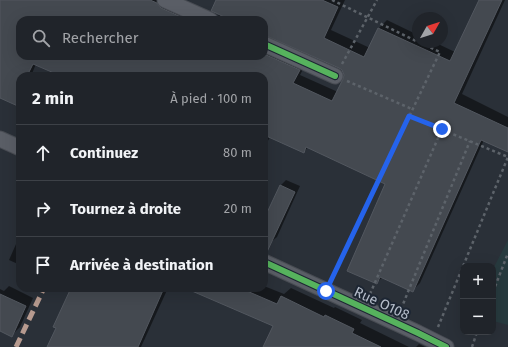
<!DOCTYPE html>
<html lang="fr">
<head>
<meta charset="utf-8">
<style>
	:root { --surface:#20242a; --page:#282c32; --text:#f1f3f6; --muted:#a2a4a8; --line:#3d4147 }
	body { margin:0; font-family:"Fira Sans",sans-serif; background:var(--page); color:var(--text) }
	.controls { position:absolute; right:12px; bottom:12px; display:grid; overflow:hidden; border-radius:8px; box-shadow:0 4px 16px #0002 }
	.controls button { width:36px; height:36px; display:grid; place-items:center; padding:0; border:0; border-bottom:1px solid var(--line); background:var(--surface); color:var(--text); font:20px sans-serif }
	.compass { position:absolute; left:412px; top:12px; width:36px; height:36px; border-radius:50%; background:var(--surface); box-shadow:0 4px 16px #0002; rotate:51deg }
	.stop { position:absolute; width:12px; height:12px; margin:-9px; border:3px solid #2563eb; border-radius:50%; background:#fff }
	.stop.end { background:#2563eb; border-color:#fff; box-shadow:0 1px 4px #0008 }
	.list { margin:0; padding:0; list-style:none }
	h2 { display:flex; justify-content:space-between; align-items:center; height:52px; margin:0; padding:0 16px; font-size:17px }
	h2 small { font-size:13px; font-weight:400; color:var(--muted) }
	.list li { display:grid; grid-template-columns:26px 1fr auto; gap:12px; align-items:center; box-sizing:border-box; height:56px; padding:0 16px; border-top:1px solid var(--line) }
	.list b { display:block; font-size:15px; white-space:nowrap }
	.list em { font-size:13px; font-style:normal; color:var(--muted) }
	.icon { flex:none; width:22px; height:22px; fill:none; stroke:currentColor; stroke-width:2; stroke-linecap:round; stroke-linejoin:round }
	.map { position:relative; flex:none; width:508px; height:347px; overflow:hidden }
	.search { position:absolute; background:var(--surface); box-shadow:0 4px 16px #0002; left:16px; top:16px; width:252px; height:44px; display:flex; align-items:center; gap:10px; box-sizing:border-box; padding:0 14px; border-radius:12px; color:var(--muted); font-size:15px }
	.panel { position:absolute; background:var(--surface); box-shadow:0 4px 16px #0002; left:16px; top:72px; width:252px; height:220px; border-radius:12px }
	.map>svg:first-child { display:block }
</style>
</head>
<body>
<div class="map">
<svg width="508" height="347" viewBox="0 0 508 347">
	<rect width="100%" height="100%" fill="#2a3038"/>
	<path fill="#273a3e" d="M508,240V325L493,321V269Z"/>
	<path fill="#0007" d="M0,0H169L214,20H20V56H264V40L307,62L300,75L338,92L345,76L343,71L339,67L264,34V20H220L218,14L213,10L217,0H345L331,30L370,48L379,28L387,20L418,35V42H434L455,52L480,0H505L462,94L508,117V151L484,140L420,283L412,291L383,277L376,283L387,184L308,147L304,152L270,137L264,148V76H59L60,74L36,64L31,76H20V111L17,110L19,105L0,97Z
		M286,180L300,186L277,237L271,242L264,239V221L281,185Z
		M20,215V226L16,224Z
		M20,235V265L9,260Z
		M9,286L33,298L20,327L12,335L0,330V289L4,291Z
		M264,286L284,294L291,288L334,308L335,307L362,320L360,323L409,347H264L274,326L198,288H264Z
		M73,288H168L141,347H48Z
		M419,344L425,347H416Z"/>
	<path fill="#444950" stroke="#52575f" d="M0,0H150L157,3L161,8L188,20H20V56H264V54L300,70L293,83L332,101L343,79L344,75L342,70L339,68L264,35V20H230L216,13L211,11L216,0H322L338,7L324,38L364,57L378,28L450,61L479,0H502L454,103L508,128V152L481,140L413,292L380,277L377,284L347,271L385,184L306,147L304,153L264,135V76H61L33,64L27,76H20V107L0,98Z
		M280,185L295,192L266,254L264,253V219Z
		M71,288H164L138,347H47L56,328L53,327Z
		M185,288H240L277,304L281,296L324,317L325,315L354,329L352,333L381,347H263L273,326Z
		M0,294L26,306L12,337L0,331Z"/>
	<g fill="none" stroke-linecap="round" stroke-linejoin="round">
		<g stroke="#484c53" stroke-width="17">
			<path id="street" d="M165,0L210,20
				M264,44L335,76
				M0,139L20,148
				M264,262L418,333L446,347"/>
		</g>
		<path stroke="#5d636a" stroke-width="2.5" stroke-dasharray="3 3" stroke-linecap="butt" d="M332,0L418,42
			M342,64L377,0
			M347,81L412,109
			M409,116L508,157
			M332,278L440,52L419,42
			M493,292L508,253
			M370,294L442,129
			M401,309L470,141
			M438,327L508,157
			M472,347L477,332"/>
		<use href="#street" stroke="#5a5e66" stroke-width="15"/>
		<path stroke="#b69a8f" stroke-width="5" stroke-dasharray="10 5" stroke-linecap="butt" d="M16,347L44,288"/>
		<g stroke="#1d2633" stroke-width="8">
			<path id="cycleway" d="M264,44L335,76
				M264,262L418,333L446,347"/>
		</g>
		<use href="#cycleway" stroke="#56b35d" stroke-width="6"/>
	</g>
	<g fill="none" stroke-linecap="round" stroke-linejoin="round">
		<path stroke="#2563eb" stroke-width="5" d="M326,291L409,116L442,129"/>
	</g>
	<g text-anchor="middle" stroke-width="4" stroke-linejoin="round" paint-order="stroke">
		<g font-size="14" fill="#b4bcc9" stroke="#1d2633">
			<text transform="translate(382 303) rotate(25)" y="5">Rue O108</text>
		</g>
	</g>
</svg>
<div class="controls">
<button>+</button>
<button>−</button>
</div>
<svg class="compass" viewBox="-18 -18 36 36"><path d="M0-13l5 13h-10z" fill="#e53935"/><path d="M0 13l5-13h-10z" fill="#a2a4a8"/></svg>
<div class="stop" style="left:326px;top:291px"></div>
<div class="stop end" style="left:442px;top:129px"></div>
<div class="search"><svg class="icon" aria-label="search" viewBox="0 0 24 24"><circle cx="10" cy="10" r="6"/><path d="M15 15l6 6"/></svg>Rechercher</div>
<section class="panel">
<h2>2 min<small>À pied · 100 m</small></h2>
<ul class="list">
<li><svg class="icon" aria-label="ahead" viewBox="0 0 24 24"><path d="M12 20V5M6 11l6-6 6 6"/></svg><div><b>Continuez</b></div><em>80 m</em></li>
<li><svg class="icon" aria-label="right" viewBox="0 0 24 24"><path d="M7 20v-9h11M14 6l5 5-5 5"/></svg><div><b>Tournez à droite</b></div><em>20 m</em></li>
<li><svg class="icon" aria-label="arrive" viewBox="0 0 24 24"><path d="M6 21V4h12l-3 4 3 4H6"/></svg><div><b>Arrivée à destination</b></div></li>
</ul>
</section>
</div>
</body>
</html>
